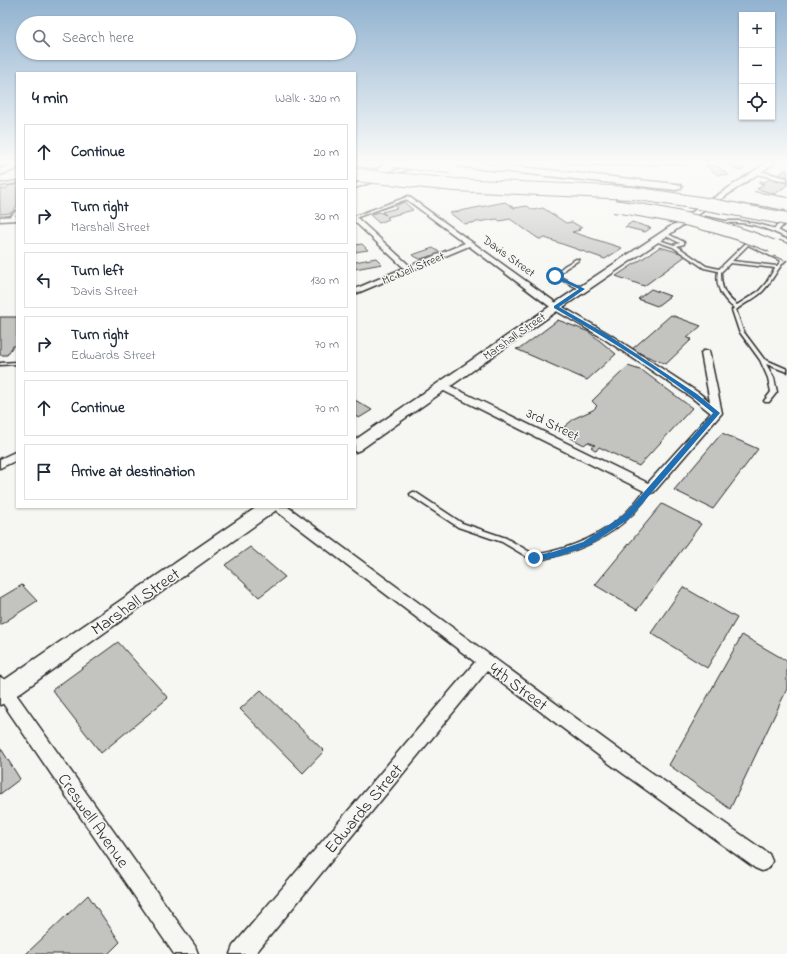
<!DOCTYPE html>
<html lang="en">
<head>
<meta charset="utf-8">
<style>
	:root { --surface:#fff; --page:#f6f6f7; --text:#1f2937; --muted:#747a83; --line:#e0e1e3 }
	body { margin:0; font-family:"Indie Flower",sans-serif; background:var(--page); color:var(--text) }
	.controls { position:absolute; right:12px; top:12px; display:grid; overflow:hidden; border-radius:0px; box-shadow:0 1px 3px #0004 }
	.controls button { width:36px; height:36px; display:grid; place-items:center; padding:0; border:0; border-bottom:1px solid var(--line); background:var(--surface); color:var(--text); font:20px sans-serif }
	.stop { position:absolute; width:12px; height:12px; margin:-9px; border:3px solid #1f6fb2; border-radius:50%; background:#fff }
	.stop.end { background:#1f6fb2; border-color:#fff; box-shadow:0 1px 4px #0008 }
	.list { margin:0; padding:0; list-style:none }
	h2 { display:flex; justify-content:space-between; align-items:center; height:52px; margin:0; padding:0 16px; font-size:17px }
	h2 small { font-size:13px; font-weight:400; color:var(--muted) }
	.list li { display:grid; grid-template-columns:26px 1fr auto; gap:12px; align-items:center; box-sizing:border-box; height:56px; margin:0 8px 8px; padding:0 8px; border:1px solid var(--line); border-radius:0px }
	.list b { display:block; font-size:15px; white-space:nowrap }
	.list p { margin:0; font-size:13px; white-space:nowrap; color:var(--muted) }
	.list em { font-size:13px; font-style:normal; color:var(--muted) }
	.icon { flex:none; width:22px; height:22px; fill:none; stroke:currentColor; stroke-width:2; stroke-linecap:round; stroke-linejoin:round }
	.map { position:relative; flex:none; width:787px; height:954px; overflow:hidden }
	.search { position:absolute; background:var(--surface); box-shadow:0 1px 3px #0004; left:16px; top:16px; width:340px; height:44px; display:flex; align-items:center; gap:10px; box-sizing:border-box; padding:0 14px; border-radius:22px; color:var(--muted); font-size:15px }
	.panel { position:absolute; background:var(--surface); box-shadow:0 1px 3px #0004; left:16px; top:72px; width:340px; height:436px; border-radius:0px }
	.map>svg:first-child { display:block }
</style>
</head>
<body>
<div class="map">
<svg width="787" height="954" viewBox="0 0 787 954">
	<rect width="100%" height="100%" fill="#f6f6f2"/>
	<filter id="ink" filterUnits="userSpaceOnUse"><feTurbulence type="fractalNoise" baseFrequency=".025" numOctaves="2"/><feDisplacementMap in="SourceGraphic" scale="8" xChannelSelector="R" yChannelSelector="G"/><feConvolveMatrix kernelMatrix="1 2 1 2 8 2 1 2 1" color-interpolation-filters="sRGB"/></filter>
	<g filter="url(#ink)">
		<path fill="#c3c3c0" stroke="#2b2b2b" d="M726,163H735L744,169L741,171L737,170Z
			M705,165H715L729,175H718Z
			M786,169L787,170V178L777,176Z
			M772,177L787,181V185L775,194L757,189L764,184L758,183L760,181L765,182Z
			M10,185H17V206L11,213L0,214V189H6Z
			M404,202L413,210L387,217L389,219L379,223L370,215L379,212L386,215L382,212L397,208L395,206Z
			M505,202L514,208L527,206L533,210L543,208L566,223L572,222L582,228L578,229L580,230L572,232L622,248L605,259L545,238L539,239L510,219L500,221L497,219L464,224L450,213Z
			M632,222L651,228L645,232L625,227Z
			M362,244L368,250L355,252V245Z
			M660,247L687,255L644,286L616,276Z
			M433,248L441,253L420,259L412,255Z
			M376,258L382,264L355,269V262Z
			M651,289L670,296L657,306L638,299Z
			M671,315L701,326L687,338L692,339L666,364L631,350Z
			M0,317H17V346H13L7,355H0Z
			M558,320L589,332L616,354L587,380L516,349L521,348Z
			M628,366L643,371L692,408L639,466L599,447L596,451L591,447L595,445L588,442L584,445L569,437L572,435L564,427L575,418L593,410L597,406L592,401Z
			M355,400L372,410L359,418L355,416Z
			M722,433L758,449L713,509L674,490Z
			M662,504L701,524L637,610L595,585Z
			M250,547L285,577L259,597L225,565Z
			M22,585L37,601L0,625V598Z
			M683,587L737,618L707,668L651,633Z
			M742,635L787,661V689L730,809L669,765Z
			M118,642L168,698L101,753L52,690Z
			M261,690L324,751L303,773L240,709Z
			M0,747L20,779L0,794Z
			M88,895L120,942L108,954H26Z"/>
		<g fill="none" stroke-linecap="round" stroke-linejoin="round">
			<g stroke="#2b2b2b" stroke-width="3">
				<path id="service" d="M17,181V183L0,186V184Z
					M407,197L410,198L355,218V216Z
					M16,211H17V214L11,220H9V218Z
					M705,217L725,221H740L758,224L776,229L787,235V238C767,229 750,221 728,223L733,229L730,230L724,223L704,219L703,218Z
					M664,233H666L684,242V244L677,246L706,266L719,269L746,243L741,239L743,238L749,242L783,259L787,256V259C777,268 772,282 762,292C755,299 744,303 736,310L743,331L764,359L787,369V372L766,364L774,378L777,392L769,402H765L764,401L771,392L768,378L760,360L739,331L732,310L734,308C722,298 715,287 718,271L704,268L673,247L655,241V239H656L674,245L680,243L664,235ZM748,245L781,261L777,266L732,261ZM730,263L775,268L766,283L759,291L737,305C724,295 721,288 721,272Z
					M576,259L579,260L566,268L558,276L584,288V290H582L553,276L564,266Z
					M17,362V364L0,365V363Z
					M648,487H652L653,489C623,533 585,551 534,561L502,542L458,527L411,496L410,494L413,492H415L462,523L506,538L535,555C568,549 601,537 626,513C634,505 640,496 648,487Z"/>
			</g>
			<g stroke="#2b2b2b" stroke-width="3">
				<path id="minor" d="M565,161H689L686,163L609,165L568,163Z
					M418,163L423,164L355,188V184Z
					M756,170L787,178V182L754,173V171Z
					M408,196L559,305L609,334L699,393L710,402L701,353L703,351H709L722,413L654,492L650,493L646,492L438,388L437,386L438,384H446L648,483L711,413L691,397L603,338L553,309L469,246L355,294V289L404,268L355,222V216L410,266L465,243L406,199V197Z
					M787,215V221L778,231H774V229L785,216Z
					M17,216V220L0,221V217Z
					M17,451V460L0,468V459Z
					M273,507H288L622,752L769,854L772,861L769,868L762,871L755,868L610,764L487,671L255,954H230L233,946L475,662L275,510Z
					M0,677L6,680L195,946L198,954H174L0,699Z"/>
			</g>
			<g stroke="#2b2b2b" stroke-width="3">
				<path id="tertiary" d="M769,161H777L560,309L360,450L355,452V440L552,305Z
					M257,507H277L275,511L7,702L0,705V683Z"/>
			</g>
			<g stroke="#2b2b2b" stroke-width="3">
				<path id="secondary" d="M17,163V169L0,175V169Z"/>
			</g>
			<g stroke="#2b2b2b" stroke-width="3">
				<path id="motorway" d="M355,161L376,162L381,165L376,168L355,166Z
					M431,161H467L676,184L680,185L682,187L680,189L676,190L436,164Z"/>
			</g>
			<use href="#service" fill="#f6f6f2" fill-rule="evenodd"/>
			<use href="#minor" fill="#f6f6f2" fill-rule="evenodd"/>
			<use href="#tertiary" fill="#f6f6f2" fill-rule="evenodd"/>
			<use href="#secondary" fill="#f6f6f2" fill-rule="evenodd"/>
			<use href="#motorway" fill="#f6f6f2" fill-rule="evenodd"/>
			<g stroke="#2b2b2b" stroke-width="14" stroke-linecap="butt">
				<path id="motorway-bridge-far1" d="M394,161L450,167
					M355,175L455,185L632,193L706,204L787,219
					M753,198L787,204
					M614,206C671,214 726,226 779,249"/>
			</g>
			<g stroke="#2b2b2b" stroke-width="18" stroke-linecap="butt">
				<path id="motorway-bridge" d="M776,248L787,252"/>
			</g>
			<use href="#motorway-bridge-far1" stroke="#f6f6f2" stroke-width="12"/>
			<use href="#motorway-bridge" stroke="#f6f6f2" stroke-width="16"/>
		</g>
	</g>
	<linearGradient id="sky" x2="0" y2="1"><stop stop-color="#91b2d0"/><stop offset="0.55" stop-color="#fbfbf9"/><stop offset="1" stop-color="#fbfbf9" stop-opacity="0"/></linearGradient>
	<rect width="787" height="295" fill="url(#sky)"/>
	<path fill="#1f6fb2" d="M553,275H556L585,289L559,307L608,335L697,394L720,413L629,519L588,546L553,558L534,561L532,560V556L553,552L583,542L624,515L713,413C665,373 609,340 554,308V306L579,289L553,277Z"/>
	<g text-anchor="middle" stroke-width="3" stroke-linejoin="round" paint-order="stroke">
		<g font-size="12" fill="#2b2b2b" stroke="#f6f6f2">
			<text transform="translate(509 256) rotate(36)" y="4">Davis Street</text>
			<text transform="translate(413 268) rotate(-23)" y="4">Mc Neil Street</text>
			<text transform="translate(514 336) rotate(-35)" y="4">Marshall Street</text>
		</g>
		<g font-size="14" fill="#2b2b2b" stroke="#f6f6f2">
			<text transform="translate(553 424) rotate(26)" y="5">3rd Street</text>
		</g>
		<g font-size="17" fill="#2b2b2b" stroke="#f6f6f2">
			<text transform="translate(135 601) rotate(-35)" y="6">Marshall Street</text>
			<text transform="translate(519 686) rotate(37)" y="6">4th Street</text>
			<text transform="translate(363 808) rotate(-50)" y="6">Edwards Street</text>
			<text transform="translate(94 820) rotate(55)" y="6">Creswell Avenue</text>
		</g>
	</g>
</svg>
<div class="controls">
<button>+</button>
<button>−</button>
<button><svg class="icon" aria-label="locate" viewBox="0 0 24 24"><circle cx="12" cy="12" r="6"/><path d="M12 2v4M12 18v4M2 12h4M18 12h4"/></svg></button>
</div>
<div class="stop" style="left:555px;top:276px"></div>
<div class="stop end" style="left:534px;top:558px"></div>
<div class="search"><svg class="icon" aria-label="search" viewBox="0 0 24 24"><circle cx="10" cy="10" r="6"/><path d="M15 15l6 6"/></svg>Search here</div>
<section class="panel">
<h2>4 min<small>Walk · 320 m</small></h2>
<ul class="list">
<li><svg class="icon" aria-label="ahead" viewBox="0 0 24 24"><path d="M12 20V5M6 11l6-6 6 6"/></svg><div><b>Continue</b></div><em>20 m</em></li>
<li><svg class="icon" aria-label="right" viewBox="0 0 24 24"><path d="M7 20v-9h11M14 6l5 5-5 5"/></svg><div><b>Turn right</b><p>Marshall Street</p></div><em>30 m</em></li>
<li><svg class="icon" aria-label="left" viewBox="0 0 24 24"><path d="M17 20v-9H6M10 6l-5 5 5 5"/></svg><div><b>Turn left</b><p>Davis Street</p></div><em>130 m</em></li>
<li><svg class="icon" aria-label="right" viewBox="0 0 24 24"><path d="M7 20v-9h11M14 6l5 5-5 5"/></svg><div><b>Turn right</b><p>Edwards Street</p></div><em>70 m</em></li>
<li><svg class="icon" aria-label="ahead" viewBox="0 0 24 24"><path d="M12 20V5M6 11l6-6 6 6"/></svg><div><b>Continue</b></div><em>70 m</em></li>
<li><svg class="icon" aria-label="arrive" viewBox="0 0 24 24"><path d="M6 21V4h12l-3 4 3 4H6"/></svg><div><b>Arrive at destination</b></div></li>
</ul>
</section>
</div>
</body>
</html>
